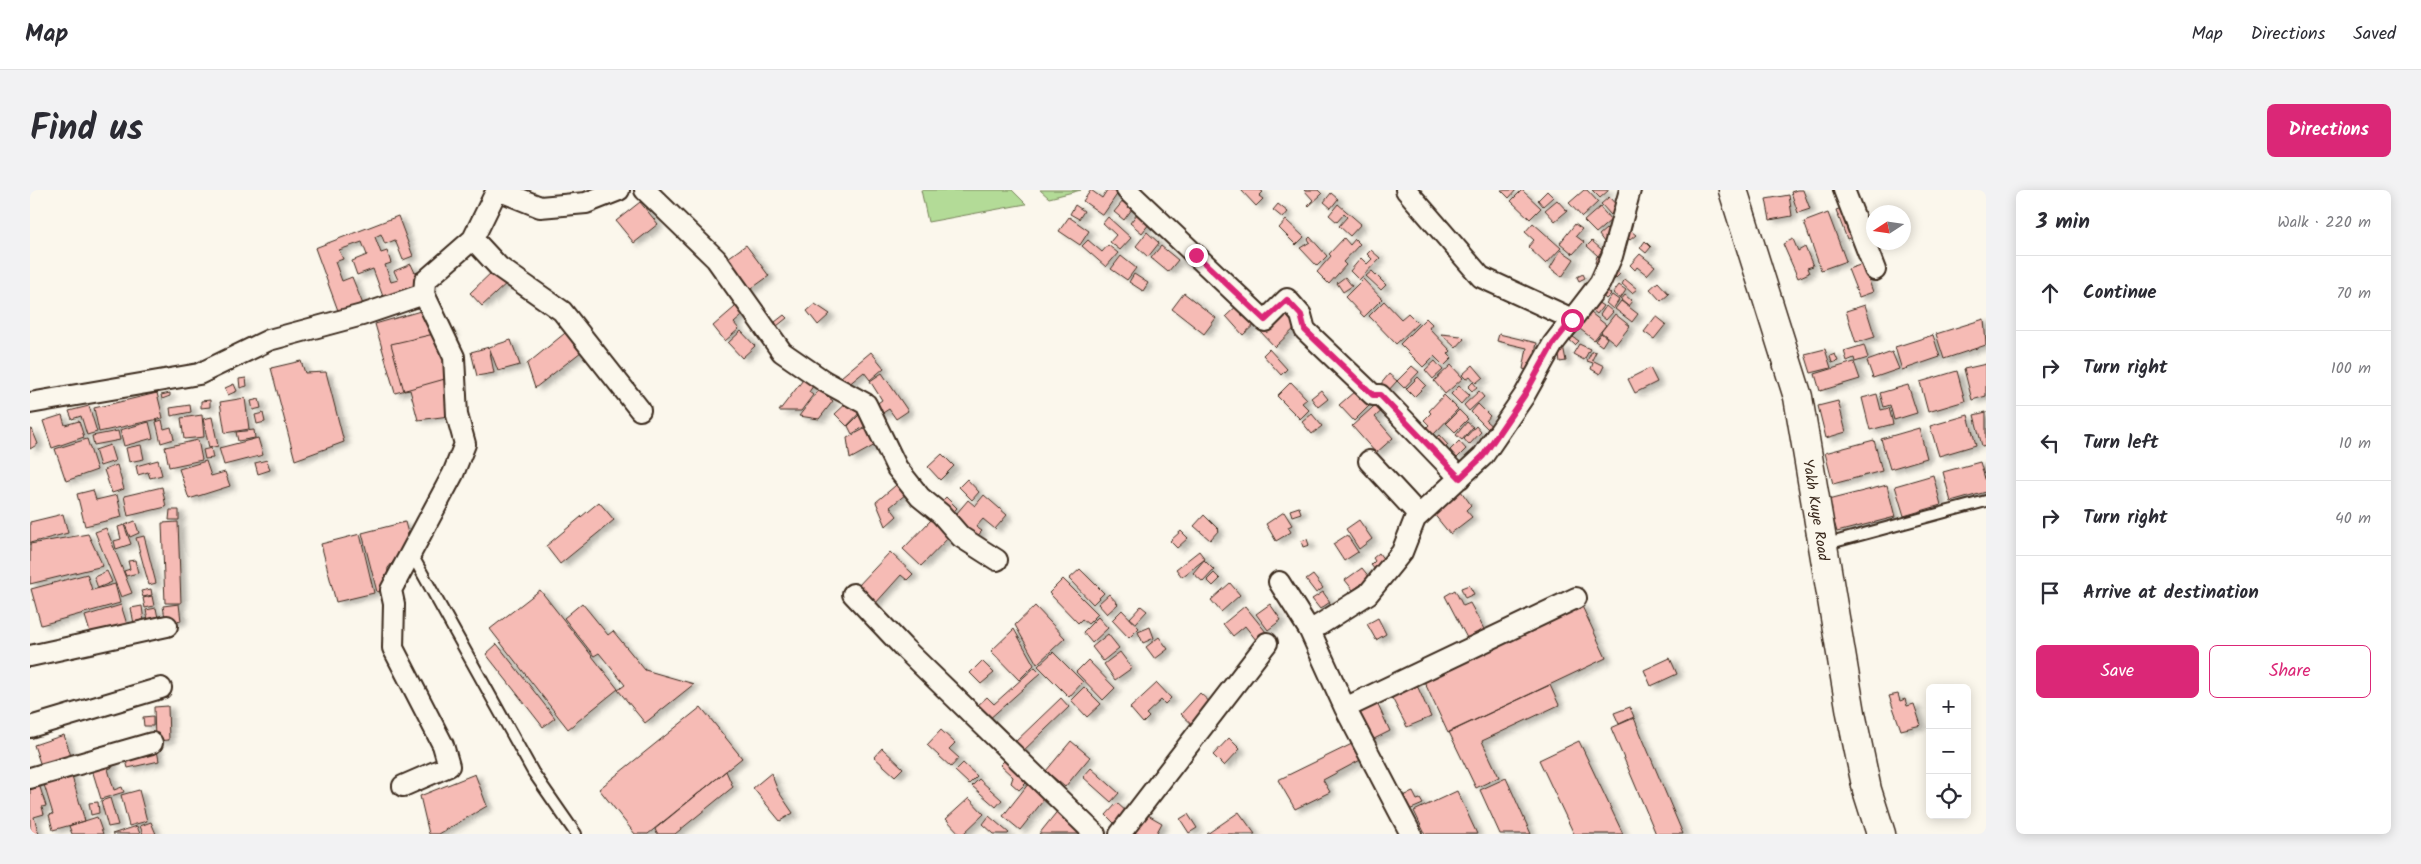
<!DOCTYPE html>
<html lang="en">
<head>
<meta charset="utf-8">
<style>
	:root { --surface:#fff; --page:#f2f2f3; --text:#2b2b33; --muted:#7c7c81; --line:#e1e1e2; --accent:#db2777 }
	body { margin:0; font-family:Kalam,sans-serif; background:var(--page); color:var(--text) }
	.controls { position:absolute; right:15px; bottom:15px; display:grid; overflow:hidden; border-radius:8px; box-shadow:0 2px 12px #0003 }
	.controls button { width:45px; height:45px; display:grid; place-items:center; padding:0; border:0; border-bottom:1px solid var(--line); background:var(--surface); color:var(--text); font:25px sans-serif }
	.compass { position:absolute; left:1836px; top:15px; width:45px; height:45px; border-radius:50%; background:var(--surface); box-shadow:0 2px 12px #0003; rotate:258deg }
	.stop { position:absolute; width:15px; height:15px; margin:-11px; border:4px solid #db2777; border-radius:50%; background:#fff }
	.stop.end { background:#db2777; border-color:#fff; box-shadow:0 1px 5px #0008 }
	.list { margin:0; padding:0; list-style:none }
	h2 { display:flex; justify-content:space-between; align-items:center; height:65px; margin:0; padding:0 20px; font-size:21px }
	h2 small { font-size:16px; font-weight:400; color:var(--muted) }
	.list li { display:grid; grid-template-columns:32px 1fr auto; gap:15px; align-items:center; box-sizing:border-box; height:75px; padding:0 20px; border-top:1px solid var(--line) }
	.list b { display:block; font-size:19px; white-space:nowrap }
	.list em { font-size:16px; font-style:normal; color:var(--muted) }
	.actions { display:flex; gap:10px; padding:15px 20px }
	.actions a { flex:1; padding:11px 0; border:1px solid var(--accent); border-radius:8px; text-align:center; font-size:18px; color:var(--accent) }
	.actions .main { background:var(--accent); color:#fff }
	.icon { flex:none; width:28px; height:28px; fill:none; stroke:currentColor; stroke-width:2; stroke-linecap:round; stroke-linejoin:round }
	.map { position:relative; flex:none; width:1956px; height:644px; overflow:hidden; border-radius:8px }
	header { display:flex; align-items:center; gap:30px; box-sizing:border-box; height:70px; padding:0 25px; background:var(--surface); border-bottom:1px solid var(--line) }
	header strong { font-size:24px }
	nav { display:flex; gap:28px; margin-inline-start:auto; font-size:18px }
	.intro { display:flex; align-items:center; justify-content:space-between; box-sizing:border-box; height:120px; padding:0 30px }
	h1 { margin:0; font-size:35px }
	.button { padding:12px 22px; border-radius:8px; background:var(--accent); color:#fff; font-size:18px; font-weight:700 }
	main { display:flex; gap:30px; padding:0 30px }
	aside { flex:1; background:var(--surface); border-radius:8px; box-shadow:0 2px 12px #0003 }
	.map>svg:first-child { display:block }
</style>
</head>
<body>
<header>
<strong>Map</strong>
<nav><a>Map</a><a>Directions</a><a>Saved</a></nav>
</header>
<div class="intro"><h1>Find us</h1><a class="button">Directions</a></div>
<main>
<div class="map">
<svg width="1956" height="644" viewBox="0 0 1956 644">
	<defs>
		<filter id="shadow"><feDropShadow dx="5.5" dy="3" stdDeviation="2.5" flood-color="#0004"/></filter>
	</defs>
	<rect width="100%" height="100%" fill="#fbf7ec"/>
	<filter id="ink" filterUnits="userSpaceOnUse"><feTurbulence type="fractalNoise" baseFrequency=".02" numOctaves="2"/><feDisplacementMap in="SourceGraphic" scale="10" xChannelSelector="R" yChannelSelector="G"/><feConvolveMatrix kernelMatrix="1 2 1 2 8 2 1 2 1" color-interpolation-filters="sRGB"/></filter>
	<g filter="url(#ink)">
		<path fill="#b3db97" stroke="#77825a" d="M891,0H982L996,14L898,32Z
			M1010,0H1051L1019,8Z"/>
		<path fill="#f6bbb5" stroke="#3b2a1e" filter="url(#shadow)" d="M1061,0L1072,8L1077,0H1084L1088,3L1073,25L1053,11Z
			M1211,0H1230L1233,2L1229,6L1233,9L1226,16Z
			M1274,0H1288L1292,4L1279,16L1278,15L1283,10Z
			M1471,0H1486L1479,8Z
			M1492,0L1511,18L1500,29L1481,11Z
			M1554,0H1557L1568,12L1552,27L1539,13Z
			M1562,0H1579L1570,8Z
			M1767,0H1773L1780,19L1768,23L1761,2Z
			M1517,1L1523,7L1513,16L1508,10Z
			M1301,3L1308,9L1301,18L1294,12Z
			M1759,5L1762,26L1740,30L1736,9Z
			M1579,7L1589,18L1581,25L1571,14Z
			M1527,10L1537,21L1525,31L1515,20Z
			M1093,11L1102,19L1094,30L1084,22Z
			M610,12L628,34L604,53L586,31Z
			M1248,14L1258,22L1253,28L1243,20Z
			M1308,14L1331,34L1320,46L1309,36L1317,27L1314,24L1307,32L1299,25Z
			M1045,15L1054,21L1049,29L1040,24Z
			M1817,16L1827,45L1817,49L1806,20Z
			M1570,17L1581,30L1566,43L1554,31Z
			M1111,19L1123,29L1112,43L1100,33Z
			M1798,23L1816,71L1791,80L1774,32Z
			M368,26L383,66L373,70L365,50L355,54L351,44L345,47L351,63L357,61L361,73L355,75L361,92L368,90L364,81L381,74L385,83L394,80L401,98L356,115L343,79L327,85L322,71L337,65L332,52L309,60L313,69L305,72L312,91L322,87L334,117L310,126L285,58Z
			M1039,27L1059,41L1050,55L1029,41Z
			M1078,27L1101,48L1090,60L1080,52L1086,45L1073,33Z
			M1256,30L1274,47L1266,55L1249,38Z
			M1503,33L1531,58L1516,74L1498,57L1504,50L1495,42Z
			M1545,34L1552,39L1546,46L1554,52L1543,64L1530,53Z
			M1576,39L1582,45L1574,52L1569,45Z
			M1601,41L1606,45L1600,50L1596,46Z
			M1117,42L1129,53L1118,67L1106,56Z
			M1280,47L1297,66L1287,76L1270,58L1280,52L1278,49Z
			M1314,48L1320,55L1325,49L1330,54L1313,72L1316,75L1299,94L1287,82L1301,66L1299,64Z
			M1763,49L1768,61L1775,57L1783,76L1777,78L1779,83L1768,88L1753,54Z
			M1058,50L1072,62L1078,55L1088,63L1076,77L1052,56Z
			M1562,51L1572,60L1568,66L1557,56Z
			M1615,51L1621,57L1616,63L1610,58Z
			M716,55L739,86L718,101L695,70Z
			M1131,56L1148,70L1138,82L1121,68Z
			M1341,60L1350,68L1329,90L1320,81L1331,68L1337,74L1342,69L1337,64Z
			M1531,60L1544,69L1532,87L1520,78Z
			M1610,64L1625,76L1617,85L1607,77L1605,80L1600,75Z
			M1091,66L1106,78L1097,90L1081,79Z
			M1567,66L1573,68L1571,75L1565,73Z
			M1833,74L1843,102L1829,107L1818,79Z
			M466,78L479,91L452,116L440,103Z
			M1583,78L1590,84L1583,91L1576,85Z
			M1342,81L1356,95L1351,100L1336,86Z
			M1104,84L1118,93L1113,101L1099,92Z
			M1553,84L1555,88L1549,91L1547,87Z
			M1315,87L1322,96L1313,102L1307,93Z
			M1333,89L1352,109L1334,127L1315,107Z
			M1595,89L1607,99L1602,103L1592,94Z
			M1628,92L1639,104L1631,111L1620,99Z
			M1589,95L1596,100L1590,109L1583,103Z
			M1573,97L1581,104L1576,109L1568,102Z
			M1154,103L1186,128L1174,144L1142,119Z
			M1582,105L1589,110L1583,119L1576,113Z
			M1595,105L1602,111L1598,116L1591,110Z
			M1564,110L1573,116L1567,124L1558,117Z
			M712,111L719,120L704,133L709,139L695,151L683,136Z
			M1354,111L1371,129L1378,123L1388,133L1366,154L1339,126Z
			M1591,111L1608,124L1602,132L1585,119Z
			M1211,112L1228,131L1213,145L1196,126Z
			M1257,113L1269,134L1245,157L1229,140Z
			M785,114L800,124L788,135L777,121Z
			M1835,115L1845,147L1826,153L1816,121Z
			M1576,116L1583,122L1576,130L1570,125Z
			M401,118L422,187L365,203L345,134Z
			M1556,119L1576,135L1564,150L1550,139L1543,147L1549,151L1545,155L1534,145Z
			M1585,124L1600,136L1586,154L1571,142Z
			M754,125L757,128L747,136L745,132Z
			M1626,126L1636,134L1624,149L1614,142Z
			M1396,128L1402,134L1399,138L1421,161L1418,164L1422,168L1414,176L1404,166L1393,177L1370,154Z
			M1954,129L1956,155L1914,169L1906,144Z
			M540,139L556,158L505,198L497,174Z
			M421,140L427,225L388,230L380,200L374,201L361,154Z
			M711,141L725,156L712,168L698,153Z
			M1571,143L1577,148L1572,156L1565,151Z
			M1411,144L1431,146L1434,149L1426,158Z
			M1469,144L1507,153L1501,181L1493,179L1497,158L1467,151Z
			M1903,145L1910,167L1872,180L1865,157Z
			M481,150L490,175L468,181L459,157Z
			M1549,154L1560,159L1554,170L1543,164Z
			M1533,155L1536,171L1530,172L1528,160Z
			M1834,155L1838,168L1825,172L1824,168L1817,171L1814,161Z
			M459,157L464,183L447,186L441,162Z
			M1239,159L1257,179L1251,185L1233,165Z
			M1795,159L1801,178L1781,183L1775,164Z
			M1562,161L1566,162L1562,170L1574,176L1570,184L1561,179L1563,173L1557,171Z
			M841,162L854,178L840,190L834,182L818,195L811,187Z
			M1862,162L1869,179L1843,188L1837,171Z
			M1805,164L1808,171L1802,173L1800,166Z
			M271,171L275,183L296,182L314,252L265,270L241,178Z
			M1405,171L1413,180L1403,189L1395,180Z
			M1824,172L1830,189L1790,201L1785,184Z
			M1956,174V206L1942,210L1934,179Z
			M1421,175L1433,188L1415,204L1404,191Z
			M1443,175L1453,187L1446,193L1440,186L1436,189L1432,185Z
			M1382,176L1389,182L1374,198L1367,191Z
			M1620,178L1627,192L1605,203L1598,189Z
			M1927,181L1935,211L1898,222L1890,192Z
			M852,183L878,221L866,229L859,219L848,226L842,217L852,210L840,191Z
			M1359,184L1367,191L1357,202L1350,195Z
			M776,186L785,193L779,202L783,205L771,221H749Z
			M1388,187L1396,195L1384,207L1376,199Z
			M216,188L217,196L210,198L209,189Z
			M1261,192L1277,209L1272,213L1279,220L1270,229L1247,206Z
			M1443,192L1447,197L1442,201L1438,197Z
			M204,194L207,201L198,205L195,198Z
			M1878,195L1887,223L1864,230L1860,215L1854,217L1850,203Z
			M1429,196L1439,205L1431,214L1421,204Z
			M789,200L803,211L789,229L769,226Z
			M1291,200L1298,209L1288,217L1281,208Z
			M1325,201L1339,216L1324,231L1309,215Z
			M1449,201L1454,207L1439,221L1434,215Z
			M127,203L133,228L69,242L64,218Z
			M140,203V206L132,209L131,205Z
			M1847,204L1851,220L1859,218L1863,234L1840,240L1832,208Z
			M1414,205L1428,219L1402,246L1395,239L1399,235L1394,230L1401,223L1399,221Z
			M215,208L219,239L195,243L190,212Z
			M229,209L231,218L223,220L221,211Z
			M821,209L832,220L817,236L805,224Z
			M180,210V217L171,218V211Z
			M1351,210L1357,216L1345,227L1363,248L1346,263L1322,236Z
			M1808,211L1816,242L1796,248L1788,216Z
			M1448,214L1460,226L1456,231L1465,239L1457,246L1454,243L1458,239L1441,222Z
			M160,215L161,222L141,226L140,218Z
			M59,216L67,242L57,245L51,226L42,229L39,221Z
			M1429,220L1438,229L1425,242L1416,233Z
			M1956,222V255L1952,256L1944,225Z
			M233,223L235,232L227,234L225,225Z
			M830,224L837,235L822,244L818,236Z
			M1282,224L1292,236L1282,244L1272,232Z
			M32,225L35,235L49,231L54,247L22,258L13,231Z
			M172,225L174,247L154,249L151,228Z
			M1938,225L1946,255L1909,266L1900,236Z
			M182,227L188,256L179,258L173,229Z
			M132,230L134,239L141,237L144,249L131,253L126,232Z
			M119,232L123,248L94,256L90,240Z
			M1437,232L1443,237L1432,250L1426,245Z
			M1446,236L1451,242L1439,255L1434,249Z
			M838,237L847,254L820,269L817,248Z
			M1889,238L1897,268L1860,279L1851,249Z
			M2,239L8,254L0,259V240Z
			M224,240L225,248L208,251L206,242Z
			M88,241L90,250L64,255L62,246Z
			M1409,245L1418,255L1412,260L1403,250Z
			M228,248L233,265L194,275L189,258Z
			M57,249L67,280L36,291L25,259Z
			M168,250L172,270L139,277L135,257Z
			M1844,250L1852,281L1803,294L1795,263Z
			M1429,251L1436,259L1427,268L1420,260Z
			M80,255L85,271L70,276L65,260Z
			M111,255L114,269L99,272L96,258Z
			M181,258L183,268L175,269L173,260Z
			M912,264L924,276L910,290L898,277Z
			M128,270L132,285L120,288L118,282L108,285L106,276Z
			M237,270L240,280L228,284L225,273Z
			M176,271L181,286L195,282L200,296L159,309L149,279Z
			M1950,272L1956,292V302L1921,312L1913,282Z
			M87,275L94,299L82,303L74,280Z
			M1903,285L1911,315L1874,326L1865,296Z
			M937,289L949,302L942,310L929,297Z
			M872,290L881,300L860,317L867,326L856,336L846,312Z
			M1857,295L1865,327L1807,342L1798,310Z
			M132,297L136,317L98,326L94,306Z
			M63,300L66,310L87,305L92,327L55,336L47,304Z
			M1431,301L1441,315L1436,320L1442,327L1420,344L1403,323Z
			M954,305L977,325L965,339L953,329L946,337L952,341L944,350L921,330L938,310L945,316Z
			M916,307L927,318L918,328L907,316Z
			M569,312L584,330L530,374L516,356Z
			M1269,317L1271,323L1262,326L1260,320Z
			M140,320H149V330H139Z
			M1254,322L1262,335L1258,337L1261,342L1246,351L1236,334Z
			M33,324L38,343L0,353V332Z
			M1174,325L1189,340L1180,350L1164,336Z
			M902,329L920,346L891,376L873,359Z
			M1329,330L1342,349L1329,359L1316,339Z
			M105,331L109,343L100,347L95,335Z
			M148,332L151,413H135L132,333Z
			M375,332L380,351L358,378L356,400L347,402L332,343Z
			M94,335L101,354L86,359L84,351L91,349L88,337Z
			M76,338L102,403L91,407L65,342Z
			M1151,341L1158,348L1147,358L1140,351Z
			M58,344L73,376L0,394V354Z
			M330,344L344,403L306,412L291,354Z
			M1317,345L1328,362L1314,371L1303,354Z
			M114,346L126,393L119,395L106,348Z
			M1277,349L1279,355L1273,357L1271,351Z
			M1169,361L1175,369L1152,387L1146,379Z
			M860,362L883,384L877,390L871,385L845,414L827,397Z
			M1349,363L1356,373L1346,381L1341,375L1345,371L1343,368Z
			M105,370L108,383L96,386L94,381L100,379L98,371Z
			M1174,370L1184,380L1173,392L1163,383Z
			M1332,378L1340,388L1323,400L1315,390Z
			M1050,379L1074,403L1063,414L1039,389Z
			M77,381L82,392L68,398L64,387Z
			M1184,383L1190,389L1183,396L1177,390Z
			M57,384L62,400L85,394L90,413L11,435L1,399Z
			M1283,385L1293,398L1286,403L1276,390Z
			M1033,389L1068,424L1058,434L1052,429L1048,433L1019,403Z
			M1200,393L1210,405L1191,422L1181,410Z
			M1439,395L1444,404L1435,408L1431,398Z
			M121,399L122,405L113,407L111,401Z
			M510,400L588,499L538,539L460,439Z
			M1425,400L1433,416L1440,413L1455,441L1438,450L1415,406Z
			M1293,402L1300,412L1290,419L1282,409Z
			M1079,404L1088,414L1077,424L1068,414Z
			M122,406L124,416L115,418L113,408Z
			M552,413L578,445L583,441L615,480L664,494L615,533L588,500L595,495L569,463L564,466L534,428Z
			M149,414L151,431L136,434L133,416Z
			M1240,414L1251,430L1238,440L1226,424Z
			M1551,414L1576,468L1418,543L1393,489Z
			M91,415L99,441L63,452L55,426Z
			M112,416L114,432L104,434L101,418Z
			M1005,416L1035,448L1007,474L985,435Z
			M1111,416L1117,421L1106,433L1100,428Z
			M1215,416L1240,447L1230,455L1215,436L1203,446L1193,434Z
			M126,418L128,428L118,430L116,420Z
			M1092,420L1109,438L1099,448L1082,430Z
			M1068,427L1078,438L1062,453L1053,442Z
			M1348,428L1356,444L1346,450L1337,434Z
			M1120,437L1124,448L1113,453L1108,442Z
			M984,439L1004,475L989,490L961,461Z
			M1078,444L1089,458L1073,471L1062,457Z
			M1129,447L1138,459L1125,469L1116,457Z
			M467,454L525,528L513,537L456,464Z
			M1023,462L1053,492L1039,507L1008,476Z
			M1090,462L1102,478L1085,490L1074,474Z
			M1640,468L1647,484L1621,496L1614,480Z
			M1058,470L1085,498L1073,510L1046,482Z
			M952,471L964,483L951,494L940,483Z
			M1005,477L1011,483L958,530L947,516L957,507L964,514Z
			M1127,493L1141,508L1135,514L1131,510L1116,524L1119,527L1113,533L1100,518Z
			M1386,493L1401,527L1377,537L1361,506Z
			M1520,495L1529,515L1452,551L1469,587L1446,598L1419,542Z
			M1054,497L1071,514L1057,527L1041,510Z
			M1170,503L1184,516L1165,537L1151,524Z
			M1868,504L1870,511L1875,509L1877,516L1884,514L1891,535L1871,540L1859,506Z
			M1031,508L1039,517L991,563L983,554Z
			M1347,513L1360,541L1338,552L1324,524Z
			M138,516L139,550L125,551L124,517Z
			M671,517L712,568L618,644H605L569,599Z
			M1600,517L1604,527L1589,534L1584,523Z
			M123,526V536H114L113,527Z
			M1604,528L1653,644H1626L1581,538Z
			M911,540L925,553L919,559L929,568L921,577L897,555Z
			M34,545L43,572L13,582L4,555Z
			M1199,548L1210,559L1194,576L1183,565Z
			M1041,551L1060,567L1035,597L1016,581Z
			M1328,551L1336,567L1293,590L1300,602L1265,619L1248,590Z
			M1549,551L1593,644H1544L1509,570Z
			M126,555L129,571L98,578L94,563Z
			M852,558L873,578L865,586L844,567Z
			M80,567L83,577L78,579L84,600L92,597L94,602L71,609L60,573Z
			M977,568L999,590L989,600L981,593L983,587L970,575Z
			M933,573L947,586L939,594L925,581Z
			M1061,578L1089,603L1081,612L1053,587Z
			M40,580L55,631L23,640L19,625L23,624L12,588Z
			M696,581L703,597L645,644H627L625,639Z
			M741,583L748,601L763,623L750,631L723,598Z
			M445,584L457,616L409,644H399L390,606Z
			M1476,588L1501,644H1470L1450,600Z
			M949,589L972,610L966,617L942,596Z
			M8,591L16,616L12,617L14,624L4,627L9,644H0V593Z
			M999,593L1016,607L990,640L973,626Z
			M109,600L117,631L99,636L91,605Z
			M1427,601L1447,644H1395L1384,621Z
			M1383,602L1387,610L1390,609L1393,614L1379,620L1373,606Z
			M80,608L88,635L78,637L71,611Z
			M939,608L954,624L933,644H930L916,629Z
			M68,612L69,623L61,625L59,613Z
			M1087,613L1098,623L1087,636L1076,625Z
			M1029,619L1058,644H1009Z
			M1111,621L1132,633L1126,644H1098Z
			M1209,622L1225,644H1177Z
			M1158,624L1167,638L1159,643L1150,629Z
			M959,626L979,643L978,644H964L953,634Z
			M67,627L73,644H42L39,636Z
			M121,632L126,644H113L110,636Z
			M107,636L110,644H82Z"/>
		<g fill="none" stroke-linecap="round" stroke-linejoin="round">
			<g stroke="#3b2a1e" stroke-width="14">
				<path id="lane" d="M1793,355L1956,311
					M381,363L503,582L546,644"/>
			</g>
			<g stroke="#3b2a1e" stroke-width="24">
				<path id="street" d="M468,0L510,17L556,13L589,0
					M615,0L686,69L752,162L794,191L836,214L867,278L890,307L911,324L931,347L967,370
					M1097,0L1235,131L1257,109L1271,125L1275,140L1343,205H1350L1430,288
					M1376,0L1451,87L1542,129
					M1814,0L1845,80
					M443,49L469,77L532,121L610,220
					M0,213L169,184L239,150L332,125L394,104L395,91L443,49L467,0
					M1339,271L1389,325
					M1249,392L1280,441L1338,404L1372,362L1385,329L1453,266L1494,206L1523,154L1570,93L1582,66L1600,0
					M823,404L874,458L1065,644
					M1280,441L1315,518L1381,644
					M0,466L137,436
					M1315,518L1546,408
					M0,537L131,498
					M0,588L122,553
					M373,596L419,576L413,555L363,458L364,414L361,400L423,284L435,254L427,225L424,167L394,104
					M1090,644L1237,453"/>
			</g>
			<g stroke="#3b2a1e" stroke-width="31">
				<path id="secondary" d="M1703,0L1768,207L1821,523L1837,600L1851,644"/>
			</g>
			<use href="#lane" stroke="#fbf7ec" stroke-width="10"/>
			<use href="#street" stroke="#fbf7ec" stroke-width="20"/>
			<use href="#secondary" stroke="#fbf7ec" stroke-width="28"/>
		</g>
	</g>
	<g fill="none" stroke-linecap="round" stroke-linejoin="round" filter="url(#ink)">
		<path stroke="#db2777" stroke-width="6" d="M1166,65L1235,130L1257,110L1271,125L1275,140L1343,205H1350L1430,288L1453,266L1494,206L1523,154L1542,130"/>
	</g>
	<g text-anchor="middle" stroke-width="4.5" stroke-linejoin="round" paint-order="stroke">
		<g font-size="15" fill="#3b2a1e" stroke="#fbf7ec">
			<text transform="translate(1786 320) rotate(81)" y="5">Yakh Kuye Road</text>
		</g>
	</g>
</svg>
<div class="controls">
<button>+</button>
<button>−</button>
<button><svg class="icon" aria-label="locate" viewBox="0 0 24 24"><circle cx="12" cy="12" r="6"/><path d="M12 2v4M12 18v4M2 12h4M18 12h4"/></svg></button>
</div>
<svg class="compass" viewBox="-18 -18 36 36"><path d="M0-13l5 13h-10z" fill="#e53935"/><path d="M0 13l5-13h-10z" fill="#7c7c81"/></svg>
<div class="stop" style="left:1542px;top:130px"></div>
<div class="stop end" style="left:1166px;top:65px"></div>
</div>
<aside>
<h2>3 min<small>Walk · 220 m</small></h2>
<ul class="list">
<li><svg class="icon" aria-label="ahead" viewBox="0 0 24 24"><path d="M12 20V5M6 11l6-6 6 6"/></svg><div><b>Continue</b></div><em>70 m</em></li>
<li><svg class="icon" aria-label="right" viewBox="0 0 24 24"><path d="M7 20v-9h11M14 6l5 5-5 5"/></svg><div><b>Turn right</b></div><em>100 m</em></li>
<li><svg class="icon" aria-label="left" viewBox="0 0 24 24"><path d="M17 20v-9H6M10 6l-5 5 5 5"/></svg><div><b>Turn left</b></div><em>10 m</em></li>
<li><svg class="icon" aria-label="right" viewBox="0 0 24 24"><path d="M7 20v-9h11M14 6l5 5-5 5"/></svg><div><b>Turn right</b></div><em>40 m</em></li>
<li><svg class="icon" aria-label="arrive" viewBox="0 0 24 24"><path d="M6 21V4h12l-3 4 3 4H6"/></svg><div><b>Arrive at destination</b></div></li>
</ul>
<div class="actions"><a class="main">Save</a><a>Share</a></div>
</aside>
</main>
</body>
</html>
